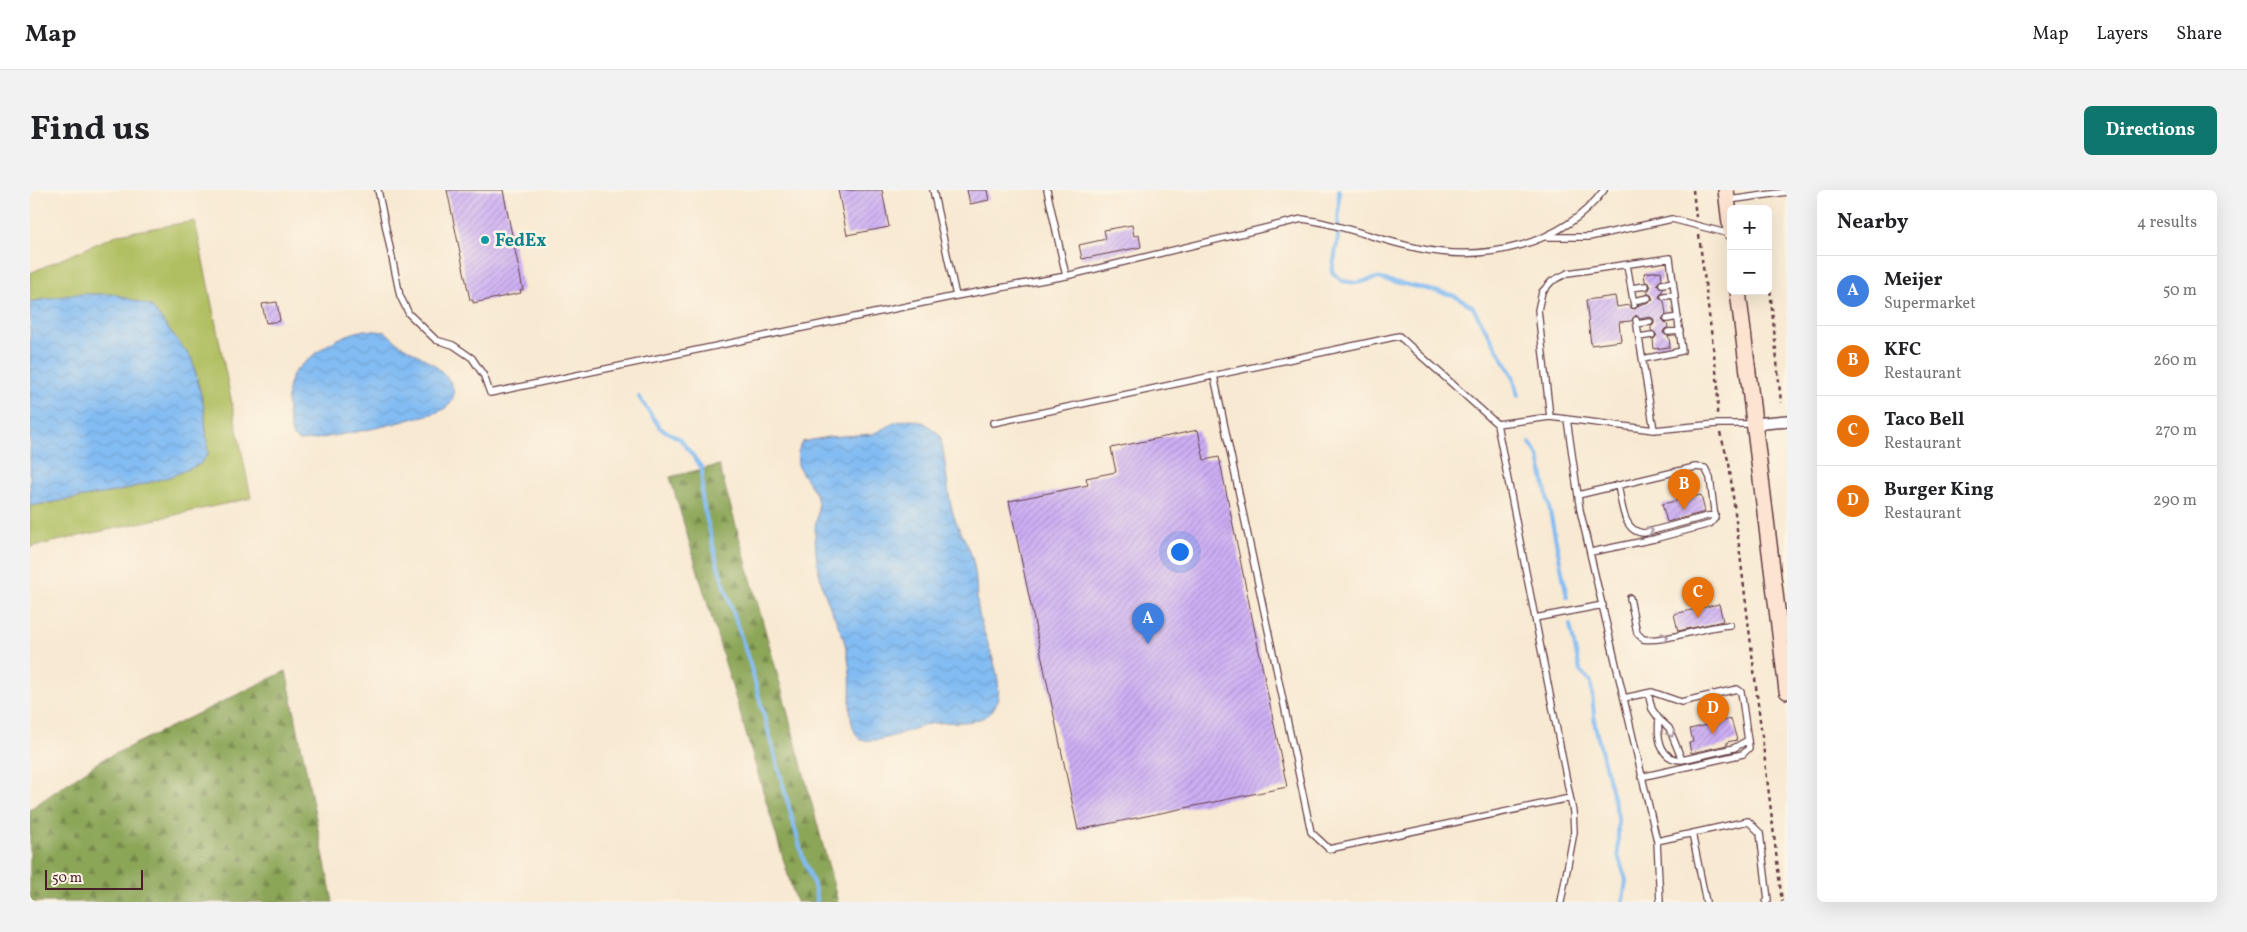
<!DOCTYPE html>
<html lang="en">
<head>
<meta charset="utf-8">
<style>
	:root { --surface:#fff; --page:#f2f2f2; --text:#202124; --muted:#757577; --line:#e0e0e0; --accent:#0f766e }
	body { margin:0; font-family:Vollkorn,serif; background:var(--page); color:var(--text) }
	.controls { position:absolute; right:15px; top:15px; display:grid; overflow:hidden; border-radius:8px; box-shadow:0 5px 20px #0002 }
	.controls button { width:45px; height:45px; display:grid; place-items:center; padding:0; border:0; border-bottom:1px solid var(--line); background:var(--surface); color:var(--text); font:25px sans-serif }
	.scale { position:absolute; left:15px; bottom:12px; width:98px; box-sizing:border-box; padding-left:5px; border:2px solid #4a1f2b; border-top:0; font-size:14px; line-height:18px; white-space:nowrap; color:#4a1f2b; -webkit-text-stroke:4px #fcf5e5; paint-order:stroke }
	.you { position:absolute; left:1149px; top:361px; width:18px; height:18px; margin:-12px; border:4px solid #fff; border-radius:50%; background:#1a73e8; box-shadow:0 0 0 8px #1a73e833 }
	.badge { display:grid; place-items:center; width:32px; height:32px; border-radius:50%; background:var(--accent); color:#fff; font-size:16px; font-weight:700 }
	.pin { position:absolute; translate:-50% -41px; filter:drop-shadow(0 1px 2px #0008) }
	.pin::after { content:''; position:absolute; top:26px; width:18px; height:15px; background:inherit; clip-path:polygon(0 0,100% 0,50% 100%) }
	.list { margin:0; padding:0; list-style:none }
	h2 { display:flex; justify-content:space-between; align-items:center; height:65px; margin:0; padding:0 20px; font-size:21px }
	h2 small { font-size:16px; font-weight:400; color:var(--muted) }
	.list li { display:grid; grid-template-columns:32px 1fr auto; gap:15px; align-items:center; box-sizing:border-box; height:70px; padding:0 20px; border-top:1px solid var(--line) }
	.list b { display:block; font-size:19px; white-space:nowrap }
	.list p { margin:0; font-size:16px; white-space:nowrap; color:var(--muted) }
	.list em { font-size:16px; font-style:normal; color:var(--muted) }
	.map { position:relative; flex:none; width:1757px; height:712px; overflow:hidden; border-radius:8px }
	header { display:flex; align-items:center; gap:30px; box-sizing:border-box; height:70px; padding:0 25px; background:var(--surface); border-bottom:1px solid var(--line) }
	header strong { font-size:24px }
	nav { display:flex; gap:28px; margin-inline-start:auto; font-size:18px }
	.intro { display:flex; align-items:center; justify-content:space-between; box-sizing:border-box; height:120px; padding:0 30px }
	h1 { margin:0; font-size:35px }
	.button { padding:12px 22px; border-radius:8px; background:var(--accent); color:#fff; font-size:18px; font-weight:700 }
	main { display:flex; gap:30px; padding:0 30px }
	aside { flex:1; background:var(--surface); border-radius:8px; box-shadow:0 5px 20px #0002 }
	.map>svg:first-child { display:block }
</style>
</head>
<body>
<header>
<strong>Map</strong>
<nav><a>Map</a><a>Layers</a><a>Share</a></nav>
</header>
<div class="intro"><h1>Find us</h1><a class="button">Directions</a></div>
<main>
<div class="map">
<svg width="1757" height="712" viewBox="0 0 1757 712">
	<defs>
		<pattern id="forest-firs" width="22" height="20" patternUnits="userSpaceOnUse" patternTransform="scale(1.25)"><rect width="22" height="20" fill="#8ca658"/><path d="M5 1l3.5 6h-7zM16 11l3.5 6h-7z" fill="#748749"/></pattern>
		<pattern id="water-waves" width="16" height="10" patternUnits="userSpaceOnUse" patternTransform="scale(1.25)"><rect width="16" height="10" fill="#82bcf3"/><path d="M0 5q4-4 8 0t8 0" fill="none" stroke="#72a1d0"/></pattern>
		<pattern id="building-hatch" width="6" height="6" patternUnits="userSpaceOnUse" patternTransform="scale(1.25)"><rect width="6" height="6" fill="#cdaff5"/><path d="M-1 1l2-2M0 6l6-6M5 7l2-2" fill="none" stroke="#a88ec7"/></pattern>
	</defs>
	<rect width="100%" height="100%" fill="#fcf5e5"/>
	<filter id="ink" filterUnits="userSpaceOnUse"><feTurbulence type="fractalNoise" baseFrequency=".02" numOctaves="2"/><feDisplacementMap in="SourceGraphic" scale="10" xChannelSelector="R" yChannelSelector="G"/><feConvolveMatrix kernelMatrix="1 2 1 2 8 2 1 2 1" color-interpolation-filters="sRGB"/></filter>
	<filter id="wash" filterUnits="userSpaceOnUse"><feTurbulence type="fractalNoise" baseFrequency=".0096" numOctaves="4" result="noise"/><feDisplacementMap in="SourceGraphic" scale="20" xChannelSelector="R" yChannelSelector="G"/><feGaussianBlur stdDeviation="1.12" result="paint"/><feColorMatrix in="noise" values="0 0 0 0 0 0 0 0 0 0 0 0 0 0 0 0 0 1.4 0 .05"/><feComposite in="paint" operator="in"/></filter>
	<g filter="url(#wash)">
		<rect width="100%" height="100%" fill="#f8e9d2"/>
		<path fill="#b0bf62" stroke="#7d6f46" d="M165,31L221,308L0,357V316L89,301L142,286L170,274L178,264L174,217L162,169L121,116L14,109L0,112V83L89,44Z"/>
		<path fill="url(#forest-firs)" stroke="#6b6242" d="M689,275L749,490L808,712H766L640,287Z
			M256,481L303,712H0V619L70,571Z"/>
		<path fill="url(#water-waves)" stroke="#666e8f" d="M46,104H84L121,116L162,169L174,217L178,264L170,274L142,286L89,301L0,316V112Z
			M334,140L356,142C374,162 403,167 419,190C425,198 426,210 417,217C407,224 392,226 381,229C348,239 314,244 280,250L270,251L263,247C258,231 254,205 261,189C264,180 272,175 279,169C296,154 312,145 334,140Z
			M879,229L895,233L910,245C916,269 916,295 922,319C925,335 936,349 941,364C948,384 945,404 949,424C953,448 982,500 961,522C947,537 917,530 899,534C875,540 856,553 830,550C815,532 822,506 820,484C819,473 817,460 814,450C806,427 793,407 789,382C786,369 785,354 785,341C785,333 788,326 788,318C790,292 755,283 772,252L798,247L843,244L864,233Z"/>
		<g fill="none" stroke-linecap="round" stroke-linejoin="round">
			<path stroke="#82bcf3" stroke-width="4" d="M1309,0L1308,48L1302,82L1312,91L1327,93L1347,88L1423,105L1442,116L1483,186L1488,206
				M609,207L630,238L650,249L672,278V309L688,376L720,474L773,668L784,695L787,712
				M1500,253L1509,267L1537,406
				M1540,435L1550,481L1561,492L1565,536L1588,627V665L1596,690L1593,712"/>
		</g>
		<g id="blocks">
			<path fill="url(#building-hatch)" d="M417,0H473L493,100H490L491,103L443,113V110H440Z
				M808,0H852L859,37L817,45Z
				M937,0H957L959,10L940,14Z
				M1102,35L1104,46L1109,45L1111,57L1052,69L1049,55L1076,49L1074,40Z
				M1631,81L1632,89L1627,94L1633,99L1629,107L1634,111L1636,124L1632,129L1637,134L1638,137L1634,140L1633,143L1639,147L1640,157L1624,159L1623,150L1627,145L1621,140V137L1624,134V129L1620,127L1610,129L1606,125L1601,131L1589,132L1591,151L1561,155L1556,110L1585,106L1587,117L1599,115L1601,118L1605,119L1609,115L1619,112L1623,109L1621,105L1617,103L1621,96L1615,91L1614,83Z
				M247,112L250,131L236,133L232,114Z
				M1168,240L1174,270L1189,267L1257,597L1048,640L979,311L1058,295L1056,288L1086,282L1081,258Z
				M1671,305L1675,322L1637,332L1632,314Z
				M1689,414L1693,431L1648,441L1644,424Z
				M1701,529L1707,550L1697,552V555L1661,563L1659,553L1663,552L1660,539Z"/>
		</g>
	</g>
	<g filter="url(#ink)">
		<use href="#blocks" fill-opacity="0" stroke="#643d44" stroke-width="1"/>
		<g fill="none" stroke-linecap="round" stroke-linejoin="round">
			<g stroke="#643d44" stroke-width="8">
				<path id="service" d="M348,0L370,106L379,124L406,150L423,155L442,168L454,186L460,203L926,106L1036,86L1272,29C1311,34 1348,50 1387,58C1453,73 1532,56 1574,0
					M903,0L926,106
					M1017,0L1036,86
					M1699,10L1757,2
					M1518,47H1559L1642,29L1700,44
					M1597,75L1604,115
					M1632,94L1643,92
					M1601,98L1616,96
					M1634,106L1645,105
					M1603,111L1618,108
					M1637,129L1648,127
					M1606,130L1624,240
					M1607,134L1620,132
					M1638,142L1650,141
					M1609,147L1622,145
					M1184,186L1281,642L1299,659L1540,608
					M1520,227L1508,120L1512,102L1522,91L1538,83L1640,68L1652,161L1613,169
					M1537,229L1550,320L1627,651L1630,712
					M963,233L1369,146L1467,234L1520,227L1624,240L1687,234H1722
					M1467,234L1543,622L1544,642L1531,712
					M1588,295C1592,312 1592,342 1614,343L1685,324
					M1548,305L1665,277L1675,278L1680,288L1685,328L1680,334L1624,349L1561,362
					M1600,408L1607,443L1613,449C1632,453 1675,436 1700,435
					M1505,428L1573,415
					M1618,503L1622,519L1629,529L1639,538L1652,570L1704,558L1718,550
					M1594,508L1622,502L1651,512L1707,499L1711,502L1712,508L1719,558L1713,564L1611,587
					M1629,529C1627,548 1630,570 1652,570
					M1662,643L1676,712
					M1627,651L1718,631L1730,643L1738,710L1736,712"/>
			</g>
			<g stroke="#643d44" stroke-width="14">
				<path id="minor" d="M1724,234L1757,231"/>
			</g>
			<g stroke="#643d44" stroke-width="18">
				<path id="secondary" d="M1696,0L1701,42
					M1708,101L1757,501"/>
			</g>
			<path stroke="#643d44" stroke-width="2.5" stroke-dasharray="4 4" stroke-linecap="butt" d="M1663,0L1666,27
				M1669,45L1688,196L1687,225
				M1738,77L1751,213
				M1690,243L1699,273L1752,712"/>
			<use href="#service" stroke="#fff" stroke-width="5.5"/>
			<use href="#minor" stroke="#fff" stroke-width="11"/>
			<use href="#secondary" stroke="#fde4d1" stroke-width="15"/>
		</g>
		<defs><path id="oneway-chevron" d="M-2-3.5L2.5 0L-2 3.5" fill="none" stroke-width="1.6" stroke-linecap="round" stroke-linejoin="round" transform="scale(1.25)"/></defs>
		<g stroke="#ae9aa0">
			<use href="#oneway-chevron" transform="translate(1620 341) rotate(-12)"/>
			<use href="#oneway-chevron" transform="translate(1635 447) rotate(-12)"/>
			<use href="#oneway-chevron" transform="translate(1641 544) rotate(66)"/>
		</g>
	</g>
	<circle fill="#0f9aa8" stroke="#fcf5e5" stroke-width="2" cx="455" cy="50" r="5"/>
	<g text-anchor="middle" stroke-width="5" stroke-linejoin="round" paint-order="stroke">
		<g font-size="18" font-weight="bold" fill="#0d838f" stroke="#fcf5e5" text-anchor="start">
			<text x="465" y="56">FedEx</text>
		</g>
	</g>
</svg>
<div class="controls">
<button>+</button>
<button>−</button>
</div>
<div class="scale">50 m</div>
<div class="you"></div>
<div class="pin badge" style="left:1118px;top:454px;background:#3f7fe0">A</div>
<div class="pin badge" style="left:1654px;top:320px;background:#e8710a">B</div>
<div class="pin badge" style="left:1668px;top:428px;background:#e8710a">C</div>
<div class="pin badge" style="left:1683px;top:544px;background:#e8710a">D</div>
</div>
<aside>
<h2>Nearby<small>4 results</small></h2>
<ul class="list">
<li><span class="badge" style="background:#3f7fe0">A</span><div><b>Meijer</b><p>Supermarket</p></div><em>50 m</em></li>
<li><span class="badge" style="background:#e8710a">B</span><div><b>KFC</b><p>Restaurant</p></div><em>260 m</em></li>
<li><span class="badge" style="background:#e8710a">C</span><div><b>Taco Bell</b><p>Restaurant</p></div><em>270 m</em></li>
<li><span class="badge" style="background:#e8710a">D</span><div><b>Burger King</b><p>Restaurant</p></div><em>290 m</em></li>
</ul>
</aside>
</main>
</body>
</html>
